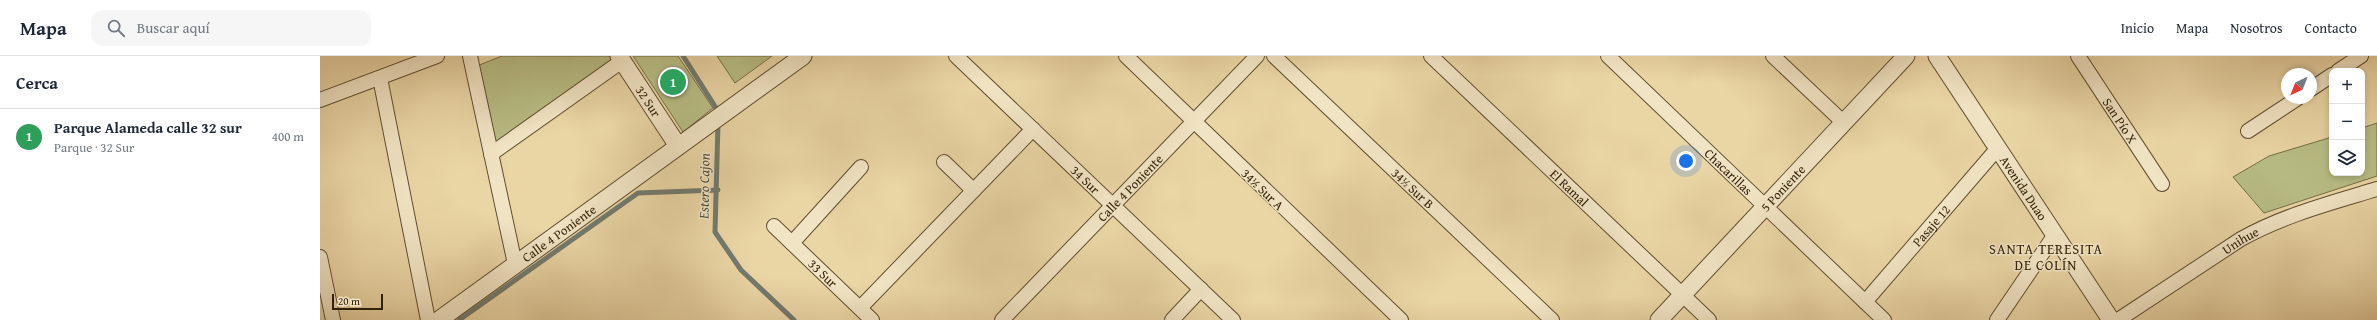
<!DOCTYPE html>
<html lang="es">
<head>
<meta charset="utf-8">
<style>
	:root { --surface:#fff; --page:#f6f6f7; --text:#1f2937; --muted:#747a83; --line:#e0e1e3; --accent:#d93025 }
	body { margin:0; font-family:"Gentium Book Plus",serif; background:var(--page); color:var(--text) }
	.controls { position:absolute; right:12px; top:12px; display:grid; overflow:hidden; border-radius:8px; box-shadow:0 2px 6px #0003 }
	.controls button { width:36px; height:36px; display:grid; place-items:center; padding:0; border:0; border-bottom:1px solid var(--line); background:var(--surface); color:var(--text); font:20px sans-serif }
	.compass { position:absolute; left:1961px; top:12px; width:36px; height:36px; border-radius:50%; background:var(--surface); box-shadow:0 2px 6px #0003; rotate:223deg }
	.scale { position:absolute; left:12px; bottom:10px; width:51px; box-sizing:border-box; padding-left:4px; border:2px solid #322109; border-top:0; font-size:11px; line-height:14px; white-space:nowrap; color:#322109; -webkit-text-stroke:3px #f1e4c4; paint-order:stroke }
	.you { position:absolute; left:1366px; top:105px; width:14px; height:14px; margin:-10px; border:3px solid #fff; border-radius:50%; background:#1a73e8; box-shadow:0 0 0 6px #1a73e833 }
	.badge { display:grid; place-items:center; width:26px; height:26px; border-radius:50%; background:var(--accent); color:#fff; font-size:13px; font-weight:700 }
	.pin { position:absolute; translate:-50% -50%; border:2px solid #fff; box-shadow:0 1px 4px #0006 }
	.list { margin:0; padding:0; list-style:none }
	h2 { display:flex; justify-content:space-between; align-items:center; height:52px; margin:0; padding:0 16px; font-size:17px }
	h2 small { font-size:13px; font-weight:400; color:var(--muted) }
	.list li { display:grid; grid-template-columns:26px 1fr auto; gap:12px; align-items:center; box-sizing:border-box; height:56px; padding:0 16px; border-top:1px solid var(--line) }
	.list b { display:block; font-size:15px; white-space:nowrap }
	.list p { margin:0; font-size:13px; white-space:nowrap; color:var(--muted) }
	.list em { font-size:13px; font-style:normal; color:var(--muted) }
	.icon { flex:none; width:22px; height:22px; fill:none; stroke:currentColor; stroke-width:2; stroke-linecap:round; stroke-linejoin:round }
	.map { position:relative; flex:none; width:2057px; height:264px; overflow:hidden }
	header { display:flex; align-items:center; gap:24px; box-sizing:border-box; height:56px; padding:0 20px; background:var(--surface); border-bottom:1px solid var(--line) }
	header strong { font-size:19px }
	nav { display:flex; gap:22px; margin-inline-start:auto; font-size:14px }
	.search { width:280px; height:36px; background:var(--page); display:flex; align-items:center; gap:10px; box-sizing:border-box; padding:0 14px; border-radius:12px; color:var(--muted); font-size:15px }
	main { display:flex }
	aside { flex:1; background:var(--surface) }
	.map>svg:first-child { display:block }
</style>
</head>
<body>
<header>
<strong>Mapa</strong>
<div class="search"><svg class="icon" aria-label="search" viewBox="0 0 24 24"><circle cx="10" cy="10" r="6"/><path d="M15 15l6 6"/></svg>Buscar aquí</div>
<nav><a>Inicio</a><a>Mapa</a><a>Nosotros</a><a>Contacto</a></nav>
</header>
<main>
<aside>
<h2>Cerca<small></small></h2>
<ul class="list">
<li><span class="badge" style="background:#2e9e5b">1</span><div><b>Parque Alameda calle 32 sur</b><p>Parque · 32 Sur</p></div><em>400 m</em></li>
</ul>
</aside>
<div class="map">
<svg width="2057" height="264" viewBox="0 0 2057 264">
	<rect width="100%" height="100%" fill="#ead5a5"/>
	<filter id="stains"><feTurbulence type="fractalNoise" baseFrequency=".005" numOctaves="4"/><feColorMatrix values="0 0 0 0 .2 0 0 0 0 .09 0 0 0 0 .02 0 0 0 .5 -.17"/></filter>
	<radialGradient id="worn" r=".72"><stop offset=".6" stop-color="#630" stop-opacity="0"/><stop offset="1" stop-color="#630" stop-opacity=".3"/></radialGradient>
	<path fill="#b8bd85" stroke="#756f47" d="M182,0H289L292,4L176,88L157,10Z
		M313,0H358L393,52L363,76Z
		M397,0H452L415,27Z
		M2057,67V120L1944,157L1913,121L1949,100L2012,81V117H2042V72Z"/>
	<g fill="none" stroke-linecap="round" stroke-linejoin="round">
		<path stroke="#727a6e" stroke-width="5" d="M363,0L398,55V59
			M398,67L395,176L421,214L474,264
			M139,264L318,137L398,134"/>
		<g stroke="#604e30" stroke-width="16">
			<g id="minor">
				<path d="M150,0L195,208"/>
				<path id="s1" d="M636,0L913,264"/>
				<path d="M806,0L1081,264"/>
				<path d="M954,0L1232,264"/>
				<path id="s2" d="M1111,0L1389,264"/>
				<path id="s3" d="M1288,0L1564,264"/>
				<path d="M1453,0L1523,66"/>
				<path id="s4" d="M1758,0L1842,128"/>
				<path d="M2018,15L2041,0"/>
				<path d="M60,22L108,264"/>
				<path d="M1991,33L2012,19"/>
				<path d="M0,44L117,0"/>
				<path d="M1928,75L1978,42"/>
				<path d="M171,98L302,5"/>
				<path d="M624,106L653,134"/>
				<path id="s5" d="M454,170L552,264"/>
				<path d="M472,187L541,111"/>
				<path d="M0,201L13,264"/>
				<path id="s6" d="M1545,246L1677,93"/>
				<path d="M540,252L713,73"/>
				<path id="s7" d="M682,264L937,0"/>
				<path d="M852,264L881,233"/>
				<path d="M1677,264L1734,180"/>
				<path id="s8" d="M1798,264L1921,183C1964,159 2011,147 2057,133"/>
			</g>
		</g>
		<g stroke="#604e30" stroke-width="19">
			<g id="tertiary">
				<path id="s9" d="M299,0L358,90"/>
				<path id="s10" d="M1617,0L1791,264"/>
				<path id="s11" d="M119,264L483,0"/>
				<path id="s12" d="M1339,264L1586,0"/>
			</g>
		</g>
		<use href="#minor" stroke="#f1e4c4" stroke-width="14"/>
		<use href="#tertiary" stroke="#f1e4c4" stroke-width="17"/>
	</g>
	<g text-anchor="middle" stroke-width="3" stroke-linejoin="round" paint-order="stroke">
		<g font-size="13" fill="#322109" stroke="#f1e4c4">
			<text dy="5" stroke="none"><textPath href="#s9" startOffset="54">32 Sur</textPath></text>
			<text dy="5" stroke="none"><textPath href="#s4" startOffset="77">San Pío X</textPath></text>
			<text dy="5" stroke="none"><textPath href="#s3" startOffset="167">Chacarillas</textPath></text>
			<text dy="5" stroke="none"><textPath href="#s1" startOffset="179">34 Sur</textPath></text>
			<text dy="5" stroke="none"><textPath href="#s7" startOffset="184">Calle 4 Poniente</textPath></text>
			<text transform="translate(1093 132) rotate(43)" y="5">34½ Sur B</text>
			<text dy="5" stroke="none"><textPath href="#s2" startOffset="191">El Ramal</textPath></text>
			<text dy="5" stroke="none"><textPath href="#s12" startOffset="181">5 Poniente</textPath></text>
			<text dy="5" stroke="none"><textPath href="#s10" startOffset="158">Avenida Duao</textPath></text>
			<text transform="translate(943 133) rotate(44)" y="5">34½ Sur A</text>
			<text dy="5" stroke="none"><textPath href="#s6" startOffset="101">Pasaje 12</textPath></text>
			<text dy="5" stroke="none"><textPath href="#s11" startOffset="148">Calle 4 Poniente</textPath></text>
			<text dy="5" stroke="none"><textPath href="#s8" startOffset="146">Unihue</textPath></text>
			<text dy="5" stroke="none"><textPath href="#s5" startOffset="68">33 Sur</textPath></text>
		</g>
		<g font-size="14" font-style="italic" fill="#524e3c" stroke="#f1e4c4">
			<text transform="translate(384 130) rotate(-89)" y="5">Estero Cajon</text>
		</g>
		<g font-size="14" letter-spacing="1" fill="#322109" stroke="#f1e4c4">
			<text x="1726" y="198">SANTA TERESITA<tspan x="1726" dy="16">DE COLÍN</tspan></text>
		</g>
	</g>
	<rect width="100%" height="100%" filter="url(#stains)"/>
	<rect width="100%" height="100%" fill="url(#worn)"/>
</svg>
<div class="controls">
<button>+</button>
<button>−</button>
<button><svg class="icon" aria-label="layers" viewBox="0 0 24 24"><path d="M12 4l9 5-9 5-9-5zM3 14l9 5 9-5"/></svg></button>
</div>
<svg class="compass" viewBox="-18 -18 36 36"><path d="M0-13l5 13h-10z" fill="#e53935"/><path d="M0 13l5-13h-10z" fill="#747a83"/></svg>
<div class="scale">20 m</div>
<div class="you"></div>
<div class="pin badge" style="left:353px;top:26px;background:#2e9e5b">1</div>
</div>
</main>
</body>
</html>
